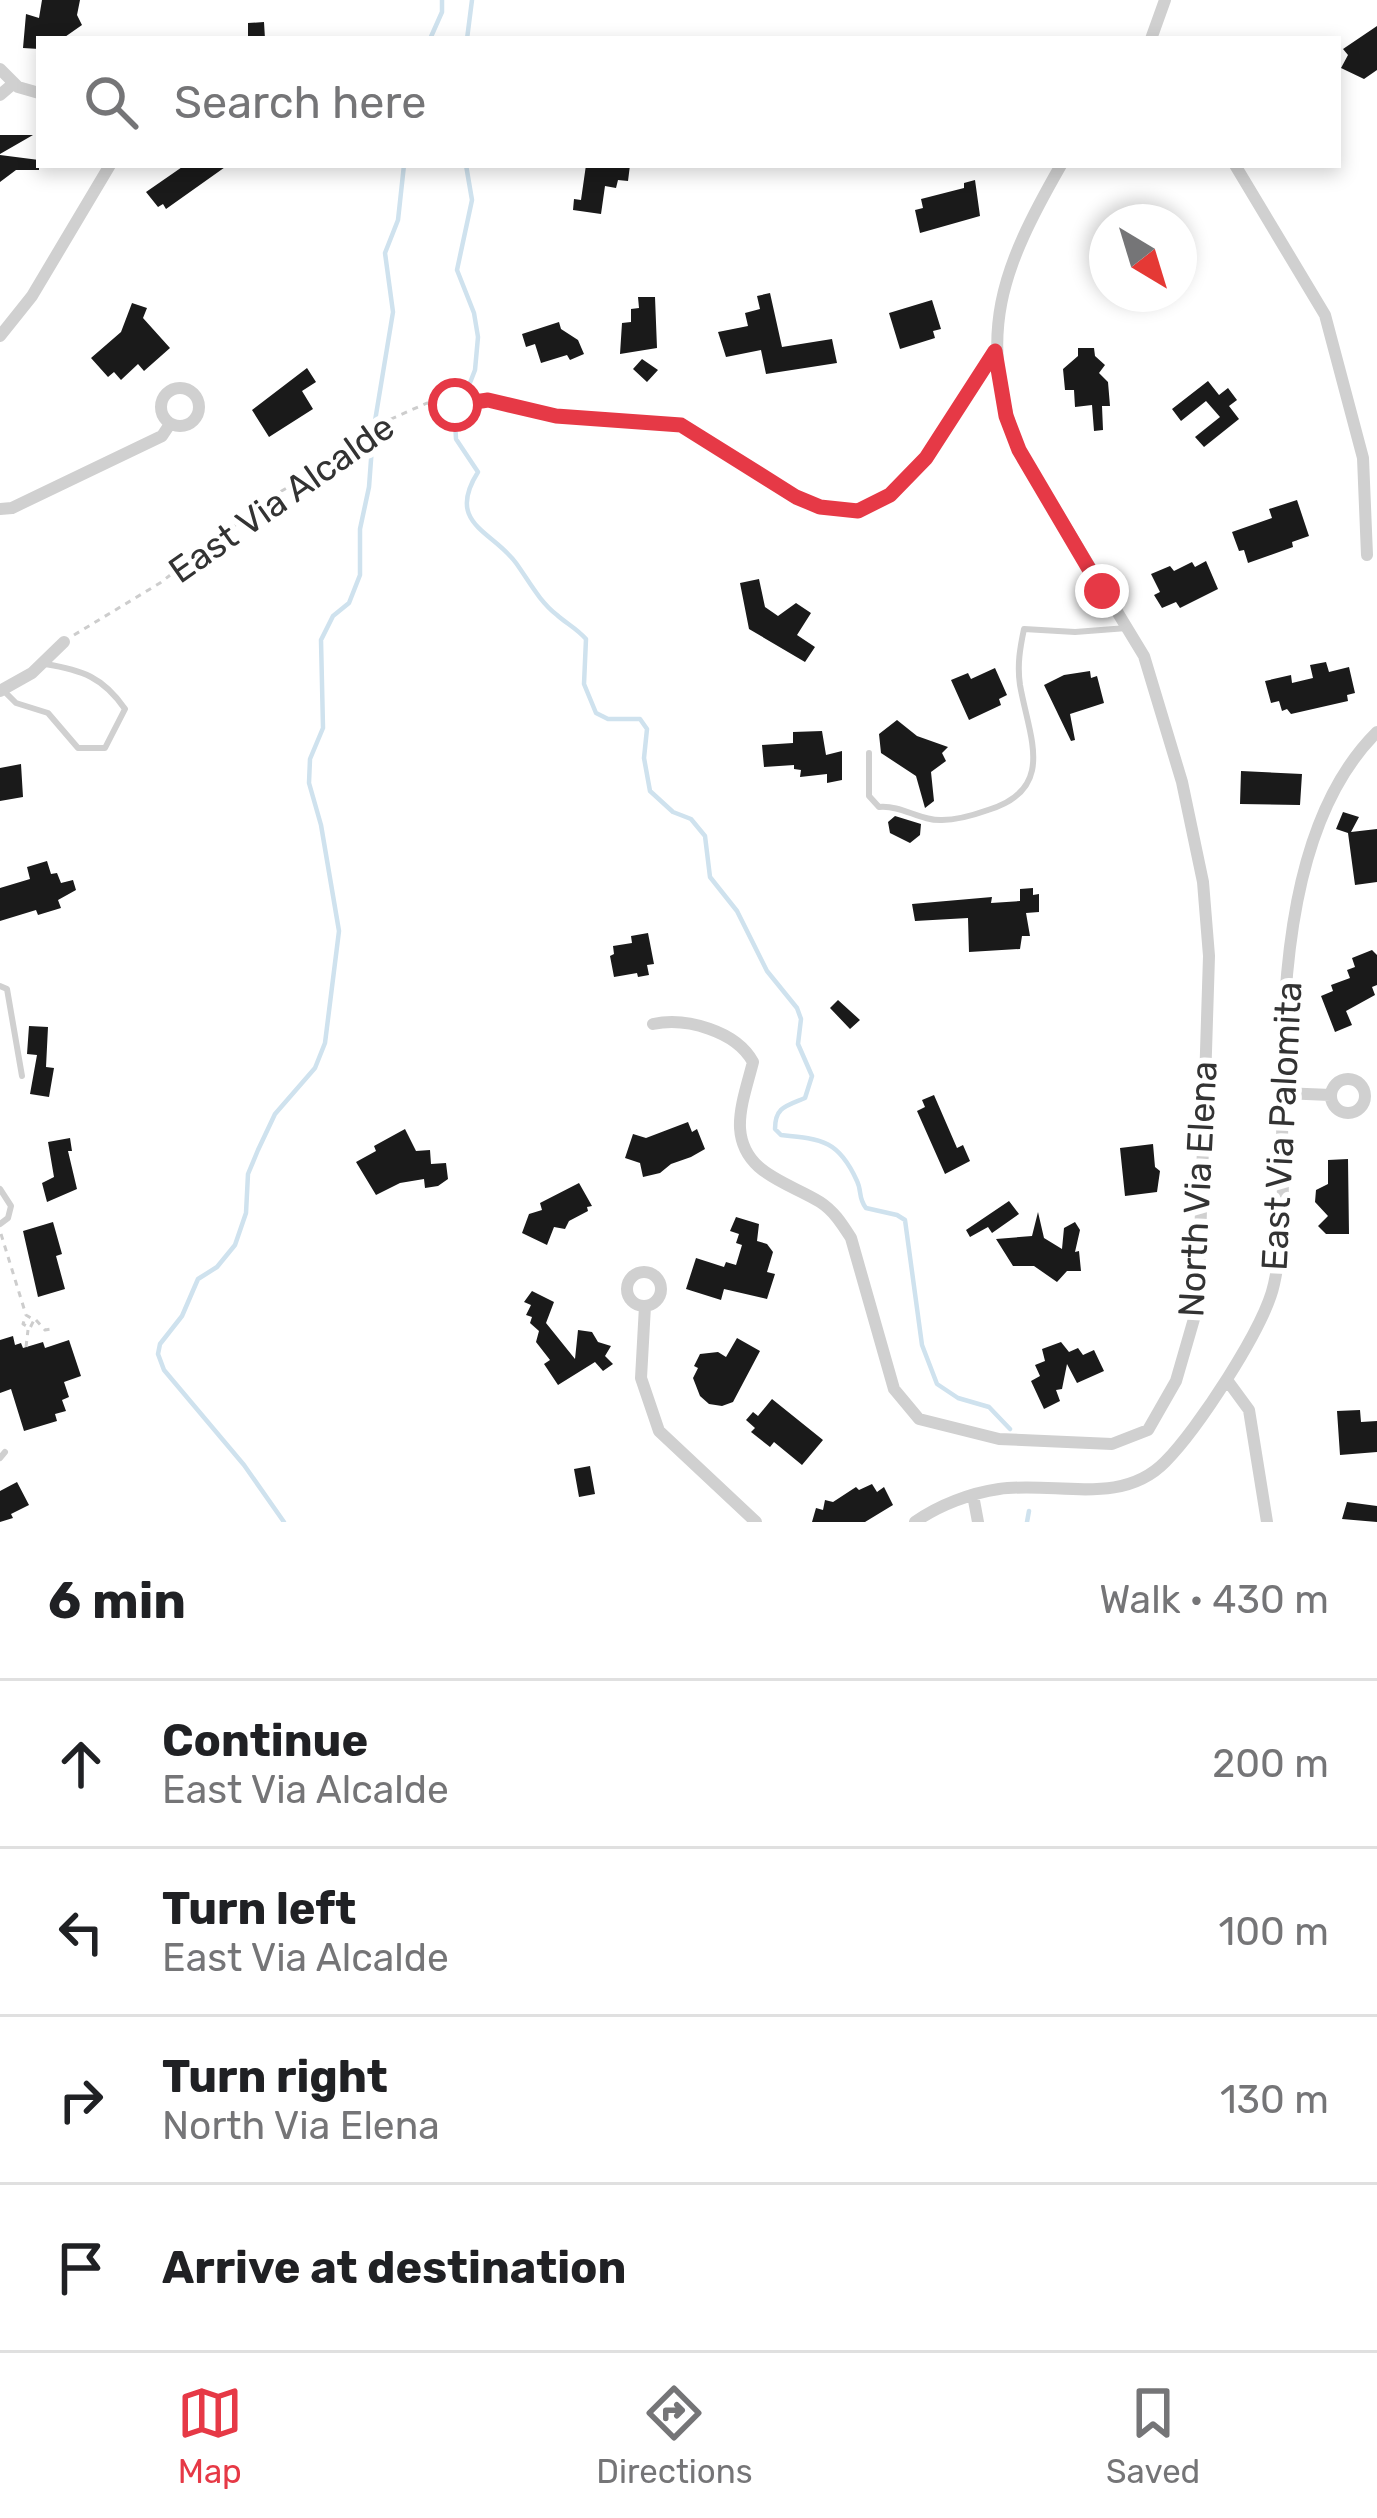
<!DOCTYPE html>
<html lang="en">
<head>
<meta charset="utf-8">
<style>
	:root { --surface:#fff; --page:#f2f2f2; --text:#202124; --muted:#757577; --line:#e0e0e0; --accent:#e63946 }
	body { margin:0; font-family:Rubik,sans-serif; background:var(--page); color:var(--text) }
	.compass { position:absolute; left:1089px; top:204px; width:108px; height:108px; border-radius:50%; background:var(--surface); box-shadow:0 6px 18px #0003; rotate:142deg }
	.stop { position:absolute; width:36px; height:36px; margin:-27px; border:9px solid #e63946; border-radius:50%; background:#fff }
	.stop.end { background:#e63946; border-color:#fff; box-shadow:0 3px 12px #0008 }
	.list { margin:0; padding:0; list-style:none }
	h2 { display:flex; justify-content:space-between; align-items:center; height:156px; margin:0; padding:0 48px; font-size:51px }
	h2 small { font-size:39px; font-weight:400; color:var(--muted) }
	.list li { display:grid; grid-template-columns:78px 1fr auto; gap:36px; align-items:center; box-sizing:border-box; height:168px; padding:0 48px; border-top:3px solid var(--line) }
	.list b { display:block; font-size:45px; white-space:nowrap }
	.list p { margin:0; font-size:39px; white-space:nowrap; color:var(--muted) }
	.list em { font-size:39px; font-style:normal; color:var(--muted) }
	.icon { flex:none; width:66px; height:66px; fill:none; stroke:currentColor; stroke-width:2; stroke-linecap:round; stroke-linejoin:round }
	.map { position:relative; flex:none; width:1377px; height:1522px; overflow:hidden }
	.search { position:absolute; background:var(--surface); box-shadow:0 6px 18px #0003; left:36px; right:36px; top:36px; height:132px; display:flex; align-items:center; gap:30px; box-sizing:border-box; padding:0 42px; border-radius:0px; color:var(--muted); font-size:45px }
	.sheet { height:828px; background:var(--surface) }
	nav { display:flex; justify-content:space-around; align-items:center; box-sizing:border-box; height:168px; border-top:3px solid var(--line); background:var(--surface); font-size:33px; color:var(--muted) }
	nav a { display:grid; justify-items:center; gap:6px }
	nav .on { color:var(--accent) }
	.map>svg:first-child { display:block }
</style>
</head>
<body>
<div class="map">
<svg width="1377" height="1522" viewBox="0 0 1377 1522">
	<rect width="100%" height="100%" fill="#fff"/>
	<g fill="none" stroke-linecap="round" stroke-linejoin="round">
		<path stroke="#cfe2ee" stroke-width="4.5" d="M430,39L442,12V0
			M467,39L472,0
			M466,165L472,200L457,270L474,313L478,337L475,370L455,421L456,439L478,472C445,524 493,531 516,563C529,581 539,601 557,615C567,624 576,628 586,639L584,684L596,713L608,719H640L647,729L644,758L650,791L673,812L691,819L705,836L710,877L737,911L767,971L797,1008L801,1019L798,1044L812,1076L805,1098C786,1106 775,1107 775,1129L781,1135C823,1139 839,1141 857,1181C862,1191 858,1198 866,1208L897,1215L905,1220L922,1345L937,1384L958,1398L989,1407L1010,1429
			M284,1522L244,1465L164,1370L158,1354L160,1344L182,1316L198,1279L217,1267L235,1245L246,1213L248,1174L258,1150L275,1114L315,1068L325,1043L339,931L321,825L309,783L310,759L323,728L321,640L333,616L349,603L360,575V529L369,487L373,433L393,312L385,253L398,220L404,165
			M1027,1522L1029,1511"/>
	</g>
	<path fill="#1a1a1a" d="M42,0H80L77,15L82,25L62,39H39V49L23,48L26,14L39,18Z
		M264,22L265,39H248V23Z
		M1377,26V70L1364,79L1341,68L1348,55L1343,49Z
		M0,135H33L0,154Z
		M0,155L39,160V170H16L0,182Z
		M185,165H228L166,209L163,204L158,207L146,192Z
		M586,165H630L628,181L618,180L616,188L605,186L601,214L573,210L574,199L581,200Z
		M975,180L980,216L920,233L915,210L923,208L921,199L964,188V183Z
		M770,293L782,347L832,339L837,363L766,374L761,350L726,357L718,332L748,326L745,313L760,309L757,296Z
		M638,297H655L657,348L620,354L622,323L631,322V309L639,308Z
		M932,300L941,329L933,331L935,338L900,349L889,313Z
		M132,303L147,308L143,318L170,348L144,371L138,364L121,380L114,372L108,377L91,358L121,332Z
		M559,322L561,329L578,340L584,354L570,360L567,355L541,363L535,344L526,347L522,334Z
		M1078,348H1094L1095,356L1105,365L1099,373L1108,382L1110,406H1102L1103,430L1094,431L1092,405L1075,407L1074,390H1065L1063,369L1078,356Z
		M642,359L658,370L647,382L633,369Z
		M307,368L316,382L302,391L313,409L269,437L252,410Z
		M1208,381L1219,395L1228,388L1237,400L1229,406L1239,419L1204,447L1195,437L1220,417L1206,401L1181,421L1172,409Z
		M1297,500L1309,536L1292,542L1293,547L1248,563L1244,550L1239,551L1232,532L1272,518L1269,509Z
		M1206,561L1218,589L1180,608L1176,602L1162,608L1154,595L1160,592L1151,574L1170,566L1174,571L1192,562L1195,567Z
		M759,579L765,607L778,616L796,603L811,613L797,635L815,647L805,662L749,629L740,583Z
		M1326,662L1329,672L1349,667L1355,693L1347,695L1348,701L1291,714L1287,709L1282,711L1279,701L1271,703L1265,681L1291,675L1292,683L1313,678L1310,665Z
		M995,668L1007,695L999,699L1001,705L969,720L951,680L968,673L971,679Z
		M1090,671L1091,678L1097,676L1104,703L1070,714L1075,740L1071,741L1044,685L1064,675Z
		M897,720L917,736L948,747L942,753L946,761L931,772L934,801L925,808L916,776L881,753L879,734Z
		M822,731L826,755L842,751V780L827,783V774L800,777L801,770L794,769V765L764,767L762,745L793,743V732Z
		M21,764L23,797L0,801V768Z
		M1241,771L1302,774L1300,805L1240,804Z
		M1343,812L1359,817L1351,832L1377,829V882L1355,885L1348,833L1336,829Z
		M895,816L921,824L920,835L910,843L890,833L888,822Z
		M47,861L51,874L57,873L61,883L73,880L76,890L58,900L61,908L38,915L36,910L0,921V888L30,879L27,867Z
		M1033,888V895L1039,894V912L1026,913L1030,936H1022L1020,949L969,952L968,918L915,921L912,904L992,897L991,903L1020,901V889Z
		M648,933L654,964L647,965L649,975L638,977L637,973L614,977L610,956L614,954L613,946L632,943L631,936Z
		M1372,950L1377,955V985L1372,987L1375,995L1346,1011L1352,1025L1335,1032L1321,996L1333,991L1331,985L1350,978L1347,970L1355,967L1352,958Z
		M838,1000L860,1020L850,1029L830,1008Z
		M29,1026L48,1027L46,1067L54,1068L49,1097L30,1094L37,1055L27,1054Z
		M934,1095L957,1148L963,1145L970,1161L945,1174L917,1111L925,1107L922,1100Z
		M688,1122L692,1132L697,1129L705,1149L691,1157L671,1164L660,1173L643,1177L640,1163L625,1158L633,1134L646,1138Z
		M405,1129L416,1151L430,1150L431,1164L446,1163L448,1179L438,1186L425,1188L424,1179L400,1183L376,1195L356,1162L376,1151L374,1146Z
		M70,1138L72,1151H68L77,1189L47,1202L42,1183L54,1177L48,1142Z
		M1153,1144L1155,1167L1160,1171L1157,1192L1125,1196L1120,1148Z
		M1348,1159L1349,1234H1326L1318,1226L1328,1216L1315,1202L1316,1190L1328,1184V1160Z
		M579,1183L592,1206L587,1207L588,1211L569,1221L565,1229L554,1227L547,1245L522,1233L529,1214L542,1210L540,1203Z
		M1009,1201L1019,1214L992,1233L988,1227L970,1237L966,1230Z
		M1038,1212L1044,1238L1062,1249L1064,1228L1075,1222L1080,1230L1075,1252L1079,1251L1081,1271H1067L1057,1282L1034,1266H1013L996,1239L1032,1236Z
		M736,1217L759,1224L757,1241L767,1244L773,1252L767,1272L775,1274L767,1299L724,1289L721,1300L686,1289L696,1258L724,1267L726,1262L736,1265L742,1245L736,1243L739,1234L730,1231Z
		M53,1222L62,1254L56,1256L65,1289L38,1297L23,1231Z
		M532,1291L554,1302L546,1323L575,1359L578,1330L592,1332L598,1342L611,1346L605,1356L613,1364L603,1371L595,1362L558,1385L544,1364L550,1360L536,1342L539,1331L530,1323L532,1317L526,1315L531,1305L524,1302Z
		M13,1336L15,1345L21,1343L23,1348L43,1342L45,1348L69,1340L81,1376L64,1382L69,1397L62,1400L66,1411L55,1414L57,1421L24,1431L11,1389L0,1393V1340Z
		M737,1338L760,1351L733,1402L722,1406L709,1404L700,1396L693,1378L698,1368L694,1366L700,1354L718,1352L726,1357Z
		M1061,1342L1069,1352L1078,1348L1083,1355L1094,1350L1104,1371L1077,1383L1067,1364L1062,1389L1056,1390L1060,1401L1044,1409L1031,1381L1040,1376L1035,1365L1045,1361L1042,1349Z
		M772,1399L823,1440L802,1465L774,1442L770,1447L751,1432L755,1428L746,1420L753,1412L758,1416Z
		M1360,1410L1361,1422L1377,1421V1452L1340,1455L1337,1411Z
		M590,1466L595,1494L579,1497L574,1469Z
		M17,1482L29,1505L11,1514L13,1518L0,1522V1491Z
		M872,1484L877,1492L884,1487L893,1505L865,1522H812L816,1508L823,1510L825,1500L833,1502L856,1487L859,1490Z
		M1347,1502L1377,1506V1522L1342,1519Z"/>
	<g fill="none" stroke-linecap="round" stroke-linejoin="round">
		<path stroke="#cdcdcd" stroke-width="3" stroke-dasharray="6 6" stroke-linecap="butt" d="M74,635L160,583L273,496L361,445L391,419L427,403L455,405L478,399L543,413
			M1,1234L26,1315L34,1320L30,1328L23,1324L26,1315
			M36,1320L45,1330L52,1329
			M26,1347L28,1330"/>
		<path stroke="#d0d0d0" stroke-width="6" d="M2,689L16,703L48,713L78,748H105L125,709C103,677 82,670 45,664
			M869,753V796L879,807C902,805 920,821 942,820C957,820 974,815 988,810C1057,789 1029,737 1020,685C1017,665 1020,648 1024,629L1075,632L1127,628
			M0,986L7,989L22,1076
			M0,1189L11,1206L8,1218L0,1224
			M0,1458L5,1452"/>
		<path stroke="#d0d0d0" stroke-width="12" d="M1151,39L1165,0
			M0,69L18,87L39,93
			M0,95L14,83
			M1235,165L1325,315L1363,458L1367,555
			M0,336L32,296L110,165
			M161 407a19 19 0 1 1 38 0a19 19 0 1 1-38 0Z
			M556,416L681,425L796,497L820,507L858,511L891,495L926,458L994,352
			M0,509L12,508L162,436L170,424
			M0,691L32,673L64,642
			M653,1024C686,1017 736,1031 753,1062C748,1082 739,1107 740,1128C743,1174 788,1182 820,1202C834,1211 842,1224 851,1238L894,1389L919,1419L999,1439L1112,1444L1148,1430L1176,1381L1198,1305L1209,956L1203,882L1182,782L1144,656L1019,450C975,334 1002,268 1061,165
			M1331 1096a17 17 0 1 1 34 0a17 17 0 1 1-34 0Z
			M1282,1093L1331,1095
			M627 1289a17 17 0 1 1 34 0a17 17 0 1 1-34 0Z
			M645,1306L641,1378L659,1431L756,1522
			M1227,1380L1249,1410L1267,1522
			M973,1495L978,1522
			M915,1522C939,1505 971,1493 999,1489C1055,1481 1121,1507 1165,1462C1197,1430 1265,1327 1274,1284C1288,1221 1281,1157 1282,1093C1283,977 1290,818 1377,732"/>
	</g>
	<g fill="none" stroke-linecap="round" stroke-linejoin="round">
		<path stroke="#e63946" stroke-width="15" d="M455,405L488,400L556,416L681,425L796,497L820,507L858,511L890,495L926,458L995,351L1006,416L1019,450L1102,591"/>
	</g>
	<g text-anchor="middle" stroke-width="12" stroke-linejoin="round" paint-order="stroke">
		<g font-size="36" fill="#333" stroke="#fff">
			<text transform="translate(281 498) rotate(-35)" y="13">East Via Alcalde</text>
			<text transform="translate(1281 1126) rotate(-87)" y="13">East Via Palomita</text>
			<text transform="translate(1197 1189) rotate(-87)" y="13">North Via Elena</text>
		</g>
	</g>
</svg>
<svg class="compass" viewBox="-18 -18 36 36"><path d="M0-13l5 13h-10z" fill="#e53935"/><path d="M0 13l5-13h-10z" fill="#757577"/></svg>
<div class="stop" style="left:455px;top:405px"></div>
<div class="stop end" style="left:1102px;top:591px"></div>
<div class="search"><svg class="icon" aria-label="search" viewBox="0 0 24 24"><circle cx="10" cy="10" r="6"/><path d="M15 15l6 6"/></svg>Search here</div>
</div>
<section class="sheet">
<h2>6 min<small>Walk · 430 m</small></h2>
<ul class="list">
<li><svg class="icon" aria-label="ahead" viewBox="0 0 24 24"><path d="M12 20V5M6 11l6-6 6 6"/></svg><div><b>Continue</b><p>East Via Alcalde</p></div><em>200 m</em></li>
<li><svg class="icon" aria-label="left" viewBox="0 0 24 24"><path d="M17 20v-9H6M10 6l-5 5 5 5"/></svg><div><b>Turn left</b><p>East Via Alcalde</p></div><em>100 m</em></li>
<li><svg class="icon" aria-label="right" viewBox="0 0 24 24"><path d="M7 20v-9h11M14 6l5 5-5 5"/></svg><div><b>Turn right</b><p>North Via Elena</p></div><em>130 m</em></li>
<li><svg class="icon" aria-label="arrive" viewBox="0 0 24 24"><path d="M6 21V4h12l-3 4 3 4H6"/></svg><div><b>Arrive at destination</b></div></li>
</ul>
</section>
<nav>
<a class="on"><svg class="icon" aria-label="map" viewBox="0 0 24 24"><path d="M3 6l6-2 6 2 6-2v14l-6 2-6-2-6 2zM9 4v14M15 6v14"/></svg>Map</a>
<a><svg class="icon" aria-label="directions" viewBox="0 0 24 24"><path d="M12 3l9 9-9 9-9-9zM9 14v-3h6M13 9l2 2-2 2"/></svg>Directions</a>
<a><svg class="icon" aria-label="saved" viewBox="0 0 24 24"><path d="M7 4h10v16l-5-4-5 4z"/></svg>Saved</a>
</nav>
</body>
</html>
